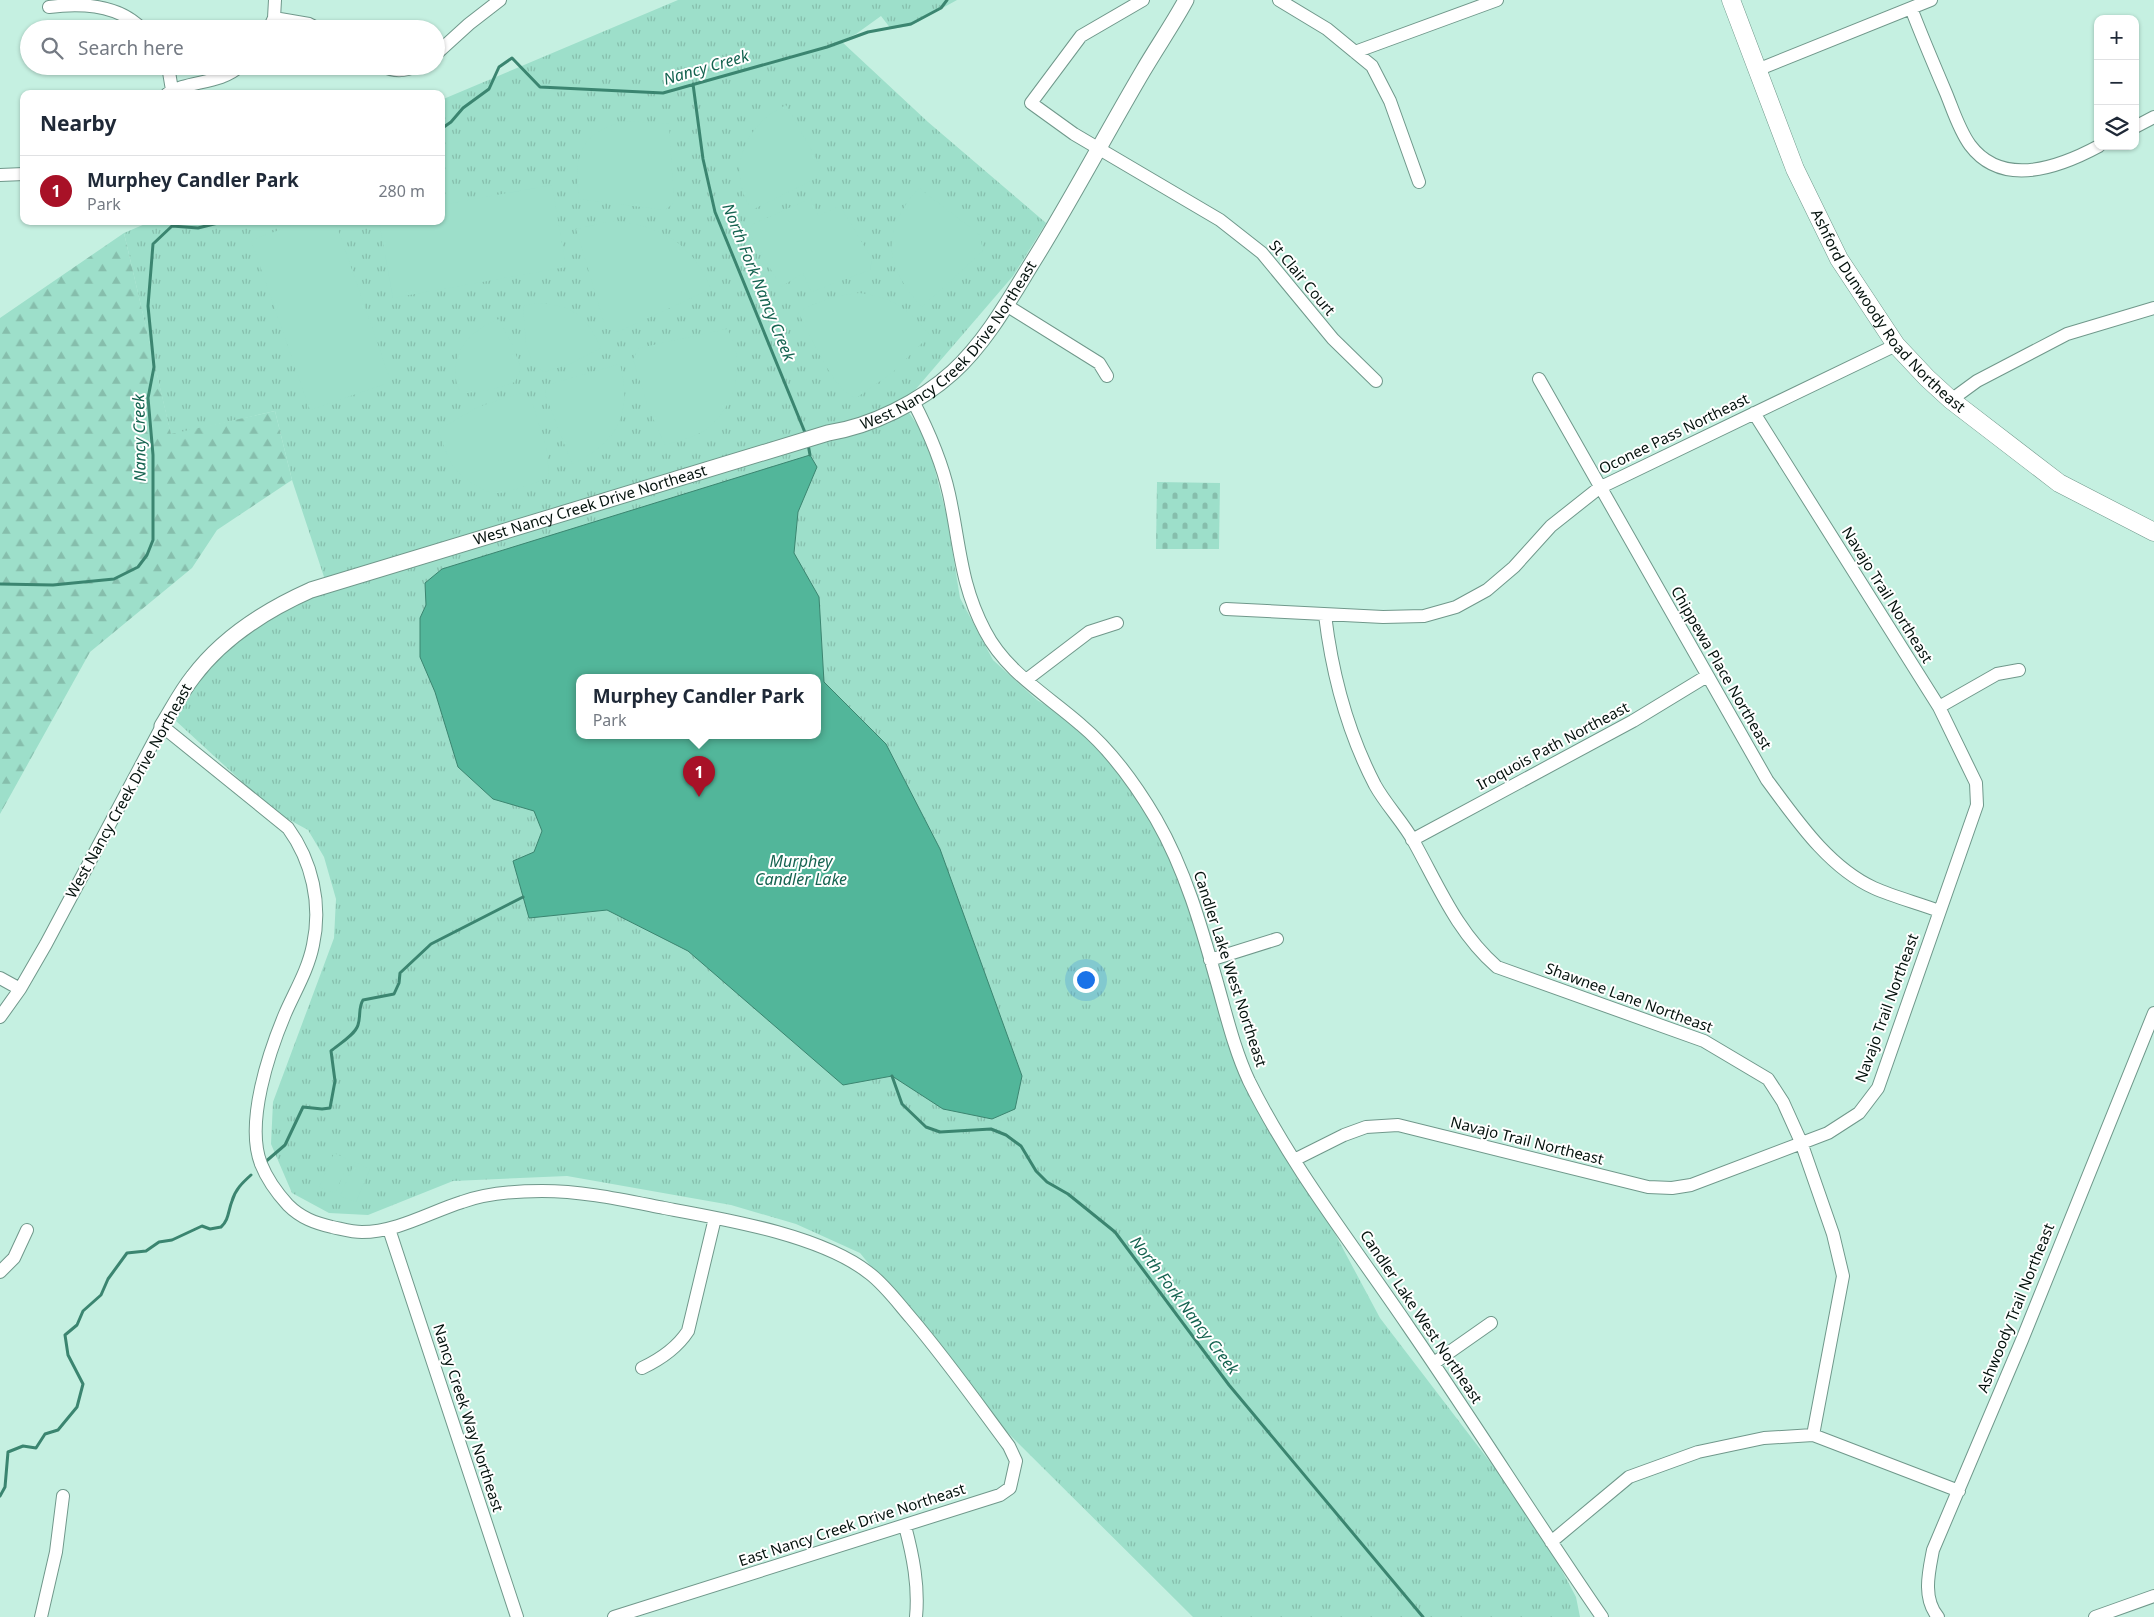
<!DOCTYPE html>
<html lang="en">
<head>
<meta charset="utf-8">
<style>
	:root { --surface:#fff; --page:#f2f2f3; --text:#1f2937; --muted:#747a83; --line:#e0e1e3; --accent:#a81127 }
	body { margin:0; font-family:"Noto Sans",sans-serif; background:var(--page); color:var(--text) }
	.controls { position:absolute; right:15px; top:15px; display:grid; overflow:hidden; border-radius:10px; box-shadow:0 1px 4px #0004 }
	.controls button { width:45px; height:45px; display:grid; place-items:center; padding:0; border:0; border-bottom:1px solid var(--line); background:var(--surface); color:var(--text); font:25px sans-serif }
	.you { position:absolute; left:1085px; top:979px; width:18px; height:18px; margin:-12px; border:4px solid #fff; border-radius:50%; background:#1a73e8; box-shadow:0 0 0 8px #1a73e833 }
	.badge { display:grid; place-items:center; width:32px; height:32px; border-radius:50%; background:var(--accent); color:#fff; font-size:16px; font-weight:700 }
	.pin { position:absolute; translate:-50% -41px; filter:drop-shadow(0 1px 2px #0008) }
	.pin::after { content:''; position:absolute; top:26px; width:18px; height:15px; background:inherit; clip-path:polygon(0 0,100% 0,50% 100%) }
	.popup { position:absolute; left:576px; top:674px; width:245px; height:65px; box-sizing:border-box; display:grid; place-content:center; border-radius:10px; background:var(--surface); filter:drop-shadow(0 1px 4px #0005); font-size:16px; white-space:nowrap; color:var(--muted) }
	.popup b { font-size:19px; color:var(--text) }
	.popup::after { content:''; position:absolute; left:50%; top:100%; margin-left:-10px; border:10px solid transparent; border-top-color:var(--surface) }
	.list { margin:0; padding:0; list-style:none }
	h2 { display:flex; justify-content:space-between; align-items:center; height:65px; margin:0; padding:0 20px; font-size:21px }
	h2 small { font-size:16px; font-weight:400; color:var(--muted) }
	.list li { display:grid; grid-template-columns:32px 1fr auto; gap:15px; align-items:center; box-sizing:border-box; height:70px; padding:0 20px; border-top:1px solid var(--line) }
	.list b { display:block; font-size:19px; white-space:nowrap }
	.list p { margin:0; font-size:16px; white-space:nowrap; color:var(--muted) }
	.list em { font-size:16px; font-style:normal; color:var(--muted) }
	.icon { flex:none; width:28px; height:28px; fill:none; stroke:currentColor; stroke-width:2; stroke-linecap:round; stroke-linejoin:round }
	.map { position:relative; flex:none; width:2154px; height:1617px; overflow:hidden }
	.search { position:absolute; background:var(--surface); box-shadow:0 1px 4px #0004; left:20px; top:20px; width:425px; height:55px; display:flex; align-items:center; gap:12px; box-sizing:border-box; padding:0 18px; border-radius:28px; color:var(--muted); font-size:19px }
	.panel { position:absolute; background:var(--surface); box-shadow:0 1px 4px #0004; left:20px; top:90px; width:425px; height:135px; border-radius:10px }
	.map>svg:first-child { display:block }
</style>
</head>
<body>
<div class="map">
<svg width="2154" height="1617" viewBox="0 0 2154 1617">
	<defs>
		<pattern id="grass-tufts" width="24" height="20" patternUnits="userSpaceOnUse" patternTransform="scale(1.25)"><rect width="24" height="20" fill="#9ddfca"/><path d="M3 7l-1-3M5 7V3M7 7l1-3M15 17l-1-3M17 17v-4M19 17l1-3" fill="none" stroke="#86beac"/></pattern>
		<pattern id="forest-firs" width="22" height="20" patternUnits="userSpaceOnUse" patternTransform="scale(1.25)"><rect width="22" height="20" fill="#9ddfca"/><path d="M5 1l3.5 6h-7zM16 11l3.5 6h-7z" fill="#86beac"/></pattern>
		<pattern id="cemetery-stones" width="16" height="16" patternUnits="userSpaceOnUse" patternTransform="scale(1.25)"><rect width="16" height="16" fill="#9ddfca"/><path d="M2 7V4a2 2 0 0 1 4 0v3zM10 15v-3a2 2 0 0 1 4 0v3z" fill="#86beac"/></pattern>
	</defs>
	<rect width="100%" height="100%" fill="#c5f0e1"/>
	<path fill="url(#grass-tufts)" fill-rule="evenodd" d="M678,0H957L910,26L891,29L881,16L856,34L841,41L928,122L1046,223L1013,276L903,404L927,439L947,517L960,598L993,660L1037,700L1096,736L1153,814L1176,868L1221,1005L1270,1112L1380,1318L1536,1522L1576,1597L1580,1617H1193L999,1424L860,1253L796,1224L731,1205L567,1176L453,1181L368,1215L329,1213L292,1193L271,1144L273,1102L334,938L336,899L324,857L308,830L275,812L176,721C193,668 250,628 297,604C307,599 319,596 329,592L292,480L275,411L171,435L124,233L152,221H441V100ZM580,678H818V736H580Z"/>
	<path fill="url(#forest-firs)" d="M124,233L171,434L275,411L292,480L217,530L192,568L90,652L0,814V318Z"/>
	<path fill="url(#cemetery-stones)" d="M1157,482L1220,483L1219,549H1156Z"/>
	<path fill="#9ddfca" d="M786,105L821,167L815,179L752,210C725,170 745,124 786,105Z
		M628,121L669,124L674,203L665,210L579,199C574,154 580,131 628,121Z
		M552,185L566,267L393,298L379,221H441V205Z
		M919,188L980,235L983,251L922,307C884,266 880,231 919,188Z
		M811,198L818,216L840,206L872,259L870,270L811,292L803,273L781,287L749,232L753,224Z
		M305,221H335L391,382L310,410L251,240Z
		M612,221C661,225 692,243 711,289L618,332L606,329L576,229Z
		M859,293C893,297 908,309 930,335L892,373L856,398C833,391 810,334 798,312C818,301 836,295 859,293Z
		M538,303C573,305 587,317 601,348L570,364L544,372L533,365L526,343L523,306Z
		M499,319L513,346L521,369L515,382L494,389L461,394C444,360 467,331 499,319Z
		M727,329C747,361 736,408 705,430C693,438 678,441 665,445L648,407L633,359L639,348Z
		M620,364C633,413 617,444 572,464L545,394L547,385Z
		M520,393L531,398L547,451L549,478C535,482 511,493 497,493C491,494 484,490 479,487C451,473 448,457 438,430L478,407Z
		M334,1153L350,1160L335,1193L319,1187Z
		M355,1162L370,1169L356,1202L340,1196Z"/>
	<path fill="#52b69a" stroke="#3b8570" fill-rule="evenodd" d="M810,455L817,467L798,512L794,553L819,597L824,682L886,744L940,849L1022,1076L1015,1109L992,1119L943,1109L892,1076L843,1085L688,951L607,910L529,918L513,861L534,852L542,831L534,811L493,799L458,767L435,692L420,657V618L426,605L425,583L442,569ZM580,678H818V736H580Z"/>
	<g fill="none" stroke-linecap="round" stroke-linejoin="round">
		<path stroke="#3b8570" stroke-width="3" d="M693,84L703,159L715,212L806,435
			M441,129L451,122L463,108L489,89L499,67L512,58L540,87L663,93L827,47L868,32L911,24L941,8L947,0
			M808,444L810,455
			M0,584L53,585L114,579L138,567L147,555L153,540V455L148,398L154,367L148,306L153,244L172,226L198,228L226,221
			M892,1076L902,1104L926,1127L940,1132L991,1129L1006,1135L1021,1146L1036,1171L1047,1182L1068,1194L1115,1232L1229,1385L1423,1617
			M264,1163L285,1145L303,1107L322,1109L330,1108L335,1081L331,1051C339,1044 355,1035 358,1025C361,1016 358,1008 363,1000L394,994L399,983L400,973L431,944L523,897
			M0,1496L5,1487L8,1452L23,1446L36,1448L45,1434L58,1430L77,1407L83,1384L68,1355L65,1335L77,1325L83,1311L101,1295L108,1279L127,1253L146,1251L159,1242L172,1240L202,1226L210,1229L221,1227C229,1220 228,1211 232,1201C235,1190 242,1183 251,1175"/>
		<g stroke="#70988b" stroke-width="14">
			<path id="minor" d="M1143,0L1081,36L1031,103L1074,134L1220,220L1262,253L1333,339L1376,381
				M1279,0L1327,29L1372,66L1390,101L1419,182
				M49,7C80,3 118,4 142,29
				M1911,8C1922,37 1934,65 1946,93C1953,110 1959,130 1970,145C2003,189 2060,167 2099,146
				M274,18L309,24L319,29
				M269,29L274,18L275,0
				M1355,52L1497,0
				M436,54L469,24L500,0
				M168,66L172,90
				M382,66C394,72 406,71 417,66
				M1757,70L1931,0
				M167,94C187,80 220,85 240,66
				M2135,127L2154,117
				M0,175L24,174
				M1006,305L1099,363L1107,376
				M1539,379L1767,780C1796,819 1828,867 1874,888C1894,897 1918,903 1939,911
				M1951,400L1977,381L2067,334L2154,308
				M913,401C928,430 942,462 949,494C960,544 960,584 985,631C1006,672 1047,695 1081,725C1112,751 1136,785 1156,819C1186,871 1202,929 1218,986C1227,1018 1235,1051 1249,1081C1292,1168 1354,1246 1408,1326C1474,1422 1536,1521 1602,1617
				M1226,609L1383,617L1424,616L1456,607L1487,590L1514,567L1551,526L1599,488L1896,345
				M1325,615C1332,673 1348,733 1375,785C1386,805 1403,822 1414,842C1439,887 1457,932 1497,967L1704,1041L1768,1079L1783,1102L1801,1142L1833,1234L1843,1276L1813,1435
				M1026,680L1089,632L1117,623
				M1939,707L1997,674L2019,670
				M1412,840L1633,721L1707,676
				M1210,960L1277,939
				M0,978L20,989
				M0,1017L20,989L46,944L162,726L288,828C312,861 322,904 313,945C308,970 295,991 285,1014C269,1052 245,1123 261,1164C267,1179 277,1193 288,1205C301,1218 315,1223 332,1227C342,1229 352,1232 362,1232C397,1232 430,1212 462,1202C487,1193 516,1191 542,1191C583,1191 623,1200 664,1208C724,1219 821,1235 869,1273C885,1285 898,1303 911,1318C946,1359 977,1403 1009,1446L1016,1461L1010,1488L1000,1495L614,1617
				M1294,1160L1344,1135L1366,1127L1398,1125L1648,1187L1672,1188L1691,1185L1828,1133L1859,1113L1878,1088L1977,805L1976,783L1939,707L1754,413
				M389,1229L517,1617
				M0,1272L14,1258L27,1230
				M1434,1363L1491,1323
				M642,1368C661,1359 677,1348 688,1331L715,1218
				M905,1526C913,1556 919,1586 916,1617
				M1551,1542L1629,1477L1698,1452L1764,1438L1813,1435L1959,1491
				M41,1617L56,1552L63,1496
				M1938,1617C1922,1598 1929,1571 1933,1550L2022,1340L2154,1013
				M2095,1617L2154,1596"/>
		</g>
		<g stroke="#70988b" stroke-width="17">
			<g id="tertiary">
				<path id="s1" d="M162,726C172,710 181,692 193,677C223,637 266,610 311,590L828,433C872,426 920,402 953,372C988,340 1012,295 1037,255C1074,195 1107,132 1143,71C1157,47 1173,24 1186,0"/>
			</g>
		</g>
		<g stroke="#70988b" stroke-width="19">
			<g id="secondary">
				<path id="s2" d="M1731,0L1795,169L1839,259L1896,345L1927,378L1951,400L2059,483L2154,532"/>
			</g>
		</g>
		<use href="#minor" stroke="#fff" stroke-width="12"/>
		<use href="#tertiary" stroke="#fff" stroke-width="15"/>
		<use href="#secondary" stroke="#fff" stroke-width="18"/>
	</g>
	<g text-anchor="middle" stroke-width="4" stroke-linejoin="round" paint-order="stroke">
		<g font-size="15" fill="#04120d" stroke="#fff">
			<text transform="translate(1302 278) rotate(50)" y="5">St Clair Court</text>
			<text dy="5" stroke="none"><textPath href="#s2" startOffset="352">Ashford Dunwoody Road Northeast</textPath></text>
			<text dy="5" stroke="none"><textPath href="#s1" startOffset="902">West Nancy Creek Drive Northeast</textPath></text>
			<text transform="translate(1674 434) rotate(-26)" y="5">Oconee Pass Northeast</text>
			<text dy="5" stroke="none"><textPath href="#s1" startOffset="498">West Nancy Creek Drive Northeast</textPath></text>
			<text transform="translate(1887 595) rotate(58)" y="5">Navajo Trail Northeast</text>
			<text transform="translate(1721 668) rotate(60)" y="5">Chippewa Place Northeast</text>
			<text transform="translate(1553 746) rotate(-28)" y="5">Iroquois Path Northeast</text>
			<text transform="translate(129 791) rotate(-61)" y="5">West Nancy Creek Drive Northeast</text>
			<text transform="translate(1230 969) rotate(72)" y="5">Candler Lake West Northeast</text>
			<text transform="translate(1629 998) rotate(20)" y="5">Shawnee Lane Northeast</text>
			<text transform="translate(1887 1008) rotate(-70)" y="5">Navajo Trail Northeast</text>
			<text transform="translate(1527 1141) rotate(14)" y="5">Navajo Trail Northeast</text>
			<text transform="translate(2016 1308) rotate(-68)" y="5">Ashwoody Trail Northeast</text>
			<text transform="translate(1421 1317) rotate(56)" y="5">Candler Lake West Northeast</text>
			<text transform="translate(468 1418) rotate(72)" y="5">Nancy Creek Way Northeast</text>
			<text transform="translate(852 1525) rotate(-18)" y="5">East Nancy Creek Drive Northeast</text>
		</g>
		<g font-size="16" font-style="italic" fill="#166451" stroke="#fff">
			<text transform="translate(706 67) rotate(-16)" y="6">Nancy Creek</text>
			<text transform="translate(759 282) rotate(68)" y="6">North Fork Nancy Creek</text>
			<text transform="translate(139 438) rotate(-91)" y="6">Nancy Creek</text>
			<text x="801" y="867">Murphey<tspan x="801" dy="18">Candler Lake</tspan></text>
			<text transform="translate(1185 1305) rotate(53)" y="6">North Fork Nancy Creek</text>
		</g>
	</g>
</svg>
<div class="controls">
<button>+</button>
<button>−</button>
<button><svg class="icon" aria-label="layers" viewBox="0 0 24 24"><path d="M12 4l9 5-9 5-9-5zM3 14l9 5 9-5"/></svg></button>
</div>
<div class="you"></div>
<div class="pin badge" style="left:699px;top:797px">1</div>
<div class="popup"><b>Murphey Candler Park</b>Park</div>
<div class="search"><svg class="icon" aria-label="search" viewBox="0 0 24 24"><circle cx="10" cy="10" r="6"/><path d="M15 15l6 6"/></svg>Search here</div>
<section class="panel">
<h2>Nearby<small></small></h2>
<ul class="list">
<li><span class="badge">1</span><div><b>Murphey Candler Park</b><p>Park</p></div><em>280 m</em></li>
</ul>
</section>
</div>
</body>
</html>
